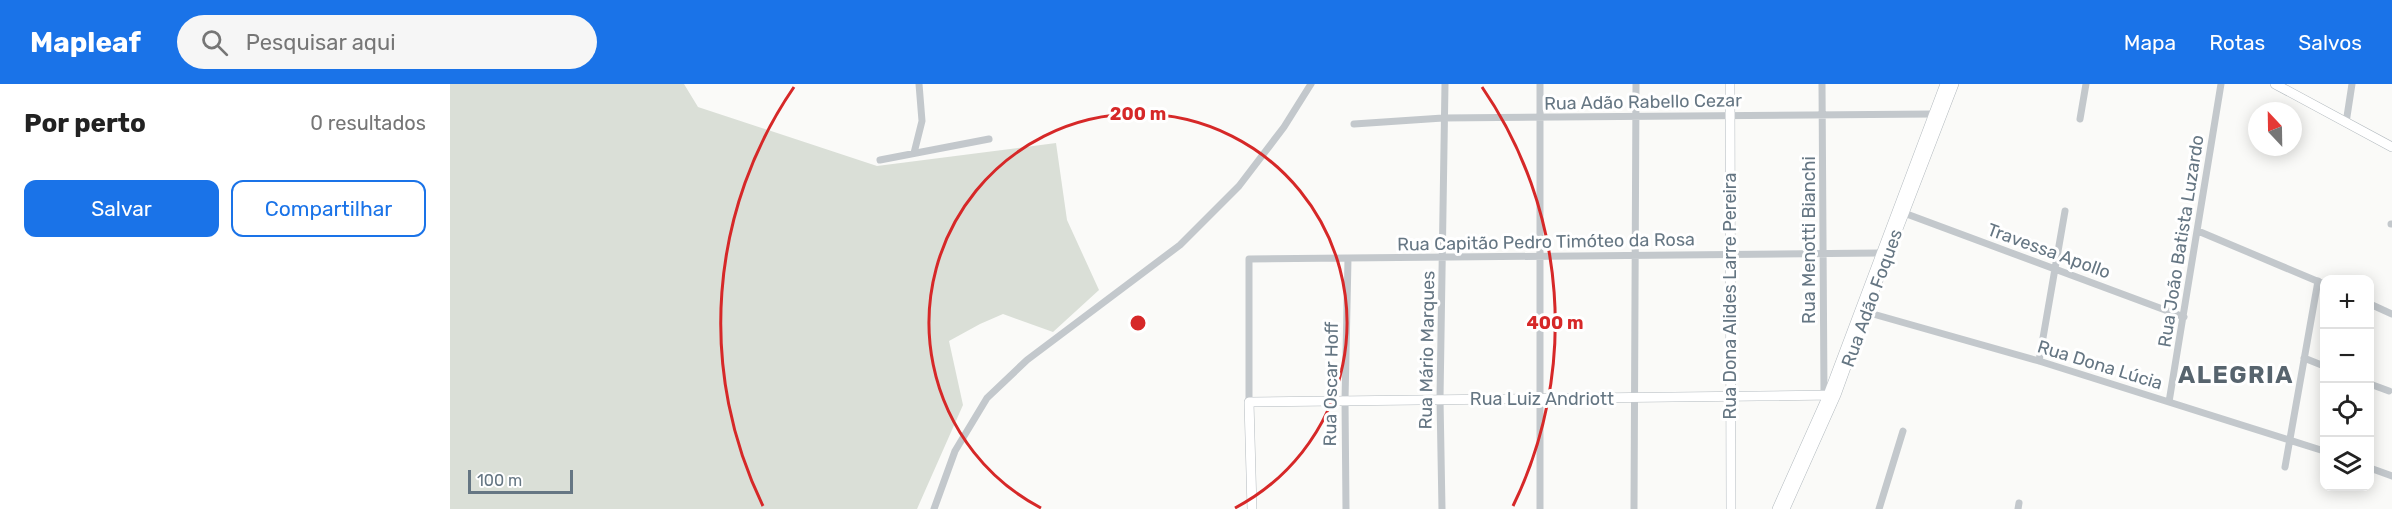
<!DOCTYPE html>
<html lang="pt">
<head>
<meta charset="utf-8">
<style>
	:root { --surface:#fff; --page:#f6f6f6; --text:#222; --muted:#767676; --line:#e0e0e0; --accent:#1a73e8 }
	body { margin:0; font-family:Rubik,sans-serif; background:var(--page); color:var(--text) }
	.controls { position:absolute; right:18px; bottom:18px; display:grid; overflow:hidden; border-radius:12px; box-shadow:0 3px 15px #0003 }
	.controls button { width:54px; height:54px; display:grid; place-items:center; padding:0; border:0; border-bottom:2px solid var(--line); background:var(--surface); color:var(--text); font:30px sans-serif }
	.compass { position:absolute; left:1798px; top:18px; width:54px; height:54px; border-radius:50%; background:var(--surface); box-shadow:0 3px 15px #0003; rotate:338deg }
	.scale { position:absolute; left:18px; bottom:15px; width:105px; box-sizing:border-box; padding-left:6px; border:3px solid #657683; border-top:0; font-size:16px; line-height:21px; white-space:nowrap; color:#657683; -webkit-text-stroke:4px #fff; paint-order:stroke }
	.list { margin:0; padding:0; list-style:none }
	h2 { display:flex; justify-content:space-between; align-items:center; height:78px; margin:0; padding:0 24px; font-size:26px }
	h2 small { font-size:20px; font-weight:400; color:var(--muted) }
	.actions { display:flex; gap:12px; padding:18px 24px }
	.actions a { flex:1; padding:14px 0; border:2px solid var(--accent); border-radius:12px; text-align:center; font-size:21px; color:var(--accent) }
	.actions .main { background:var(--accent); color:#fff }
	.icon { flex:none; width:33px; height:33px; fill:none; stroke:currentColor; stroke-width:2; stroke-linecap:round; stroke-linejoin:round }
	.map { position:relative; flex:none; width:1942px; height:425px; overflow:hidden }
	header { display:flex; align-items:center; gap:36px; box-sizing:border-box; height:84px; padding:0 30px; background:var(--accent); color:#fff }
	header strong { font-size:28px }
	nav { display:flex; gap:33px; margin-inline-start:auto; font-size:21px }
	.search { width:420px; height:54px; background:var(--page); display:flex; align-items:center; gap:15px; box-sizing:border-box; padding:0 21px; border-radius:33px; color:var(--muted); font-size:22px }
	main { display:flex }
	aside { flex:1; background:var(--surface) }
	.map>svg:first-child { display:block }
</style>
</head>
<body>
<header>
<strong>Mapleaf</strong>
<div class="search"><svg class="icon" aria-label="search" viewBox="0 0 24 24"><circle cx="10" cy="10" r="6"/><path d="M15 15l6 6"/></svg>Pesquisar aqui</div>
<nav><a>Mapa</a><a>Rotas</a><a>Salvos</a></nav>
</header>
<main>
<aside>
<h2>Por perto<small>0 resultados</small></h2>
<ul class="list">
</ul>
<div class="actions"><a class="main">Salvar</a><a>Compartilhar</a></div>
</aside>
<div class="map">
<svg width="1942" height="425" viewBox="0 0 1942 425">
	<rect width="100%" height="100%" fill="#fafaf8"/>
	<path fill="#dadfd7" d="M0,0H234L248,23L427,82L606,59L617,136L649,206L603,248L553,230L530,240L499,257L513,321L467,425H0Z"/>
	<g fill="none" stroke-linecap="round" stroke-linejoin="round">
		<g stroke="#b3babf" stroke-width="10">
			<path id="secondary" d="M1280,0L1281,425
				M1825,0L1942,63
				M802,425L799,318L1386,311
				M1327,425L1378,311L1495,0
				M1335,425L1386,311L1416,228L1504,0"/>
		</g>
		<path stroke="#c3c8cc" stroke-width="7" d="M1372,0L1374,311
			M1630,35L1636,0
			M1896,39L1902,0
			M904,40L993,34L1483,30
			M464,69L472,37L469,0
			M430,76L539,55
			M1454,129L1734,233
			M1941,140H1942
			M1748,147L1874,200
			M1920,220L1942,230
			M1416,228L1589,277L1874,367
			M1854,274L1874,282
			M1589,277L1615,127
			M1920,300L1939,307
			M799,318V175L1430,169
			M1719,318L1771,0
			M1835,383L1868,197
			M1920,384L1942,392
			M484,425L505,367L537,314L577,276L730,161L789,102L834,43L861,0
			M896,425L895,316L898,175
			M992,425L990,315L995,0
			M1090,425V0
			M1184,425L1186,0
			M1429,425L1453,347
			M1568,425L1569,419"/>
		<use href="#secondary" stroke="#fff" stroke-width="9"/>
	</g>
	<g fill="none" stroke="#d62828" stroke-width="3">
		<path d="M591 424A209 209 0 1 1 785 424"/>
		<path d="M313 422A417 417 0 0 1 344 3M1032 3A417 417 0 0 1 1063 422"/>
	</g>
	<g text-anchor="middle" stroke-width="6" stroke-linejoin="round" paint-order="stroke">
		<g font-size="18" fill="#657683" stroke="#fff">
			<text transform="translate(1193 18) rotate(-1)" y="6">Rua Adão Rabello Cezar</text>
			<text transform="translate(1359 156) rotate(-90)" y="6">Rua Menotti Bianchi</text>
			<text transform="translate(1731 157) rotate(-81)" y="6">Rua João Batista Luzardo</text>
			<text transform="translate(1096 158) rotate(-1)" y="6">Rua Capitão Pedro Timóteo da Rosa</text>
			<text transform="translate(1599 167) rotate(20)" y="6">Travessa Apollo</text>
			<text transform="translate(1280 212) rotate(-90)" y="6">Rua Dona Alides Larre Pereira</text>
			<text transform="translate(1422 214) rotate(-70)" y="6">Rua Adão Foques</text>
			<text transform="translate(977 266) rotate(-89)" y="6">Rua Mário Marques</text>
			<text transform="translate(1650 281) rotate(17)" y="6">Rua Dona Lúcia</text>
			<text transform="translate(881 300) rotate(-89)" y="6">Rua Oscar Hoff</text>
			<text x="1092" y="321">Rua Luiz Andriott</text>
		</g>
		<g font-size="24" font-weight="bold" letter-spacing="1.5" fill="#57646e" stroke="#fff">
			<text x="1786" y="299">ALEGRIA</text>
		</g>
	</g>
	<circle cx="688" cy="239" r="9" fill="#d62828" stroke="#fff" stroke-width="3"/>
	<g font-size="18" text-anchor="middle" font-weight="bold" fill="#d62828" stroke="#fff" stroke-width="6" stroke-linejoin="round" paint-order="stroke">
		<text x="688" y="36">200 m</text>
		<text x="1105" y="245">400 m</text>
	</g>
</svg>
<div class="controls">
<button>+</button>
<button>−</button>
<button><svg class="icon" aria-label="locate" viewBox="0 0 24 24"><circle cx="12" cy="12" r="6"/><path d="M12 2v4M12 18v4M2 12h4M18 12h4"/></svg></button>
<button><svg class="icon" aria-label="layers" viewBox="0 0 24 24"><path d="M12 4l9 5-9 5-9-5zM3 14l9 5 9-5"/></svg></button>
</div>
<svg class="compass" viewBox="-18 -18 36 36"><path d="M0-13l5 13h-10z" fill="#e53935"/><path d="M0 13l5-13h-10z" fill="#767676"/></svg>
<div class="scale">100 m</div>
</div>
</main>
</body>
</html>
